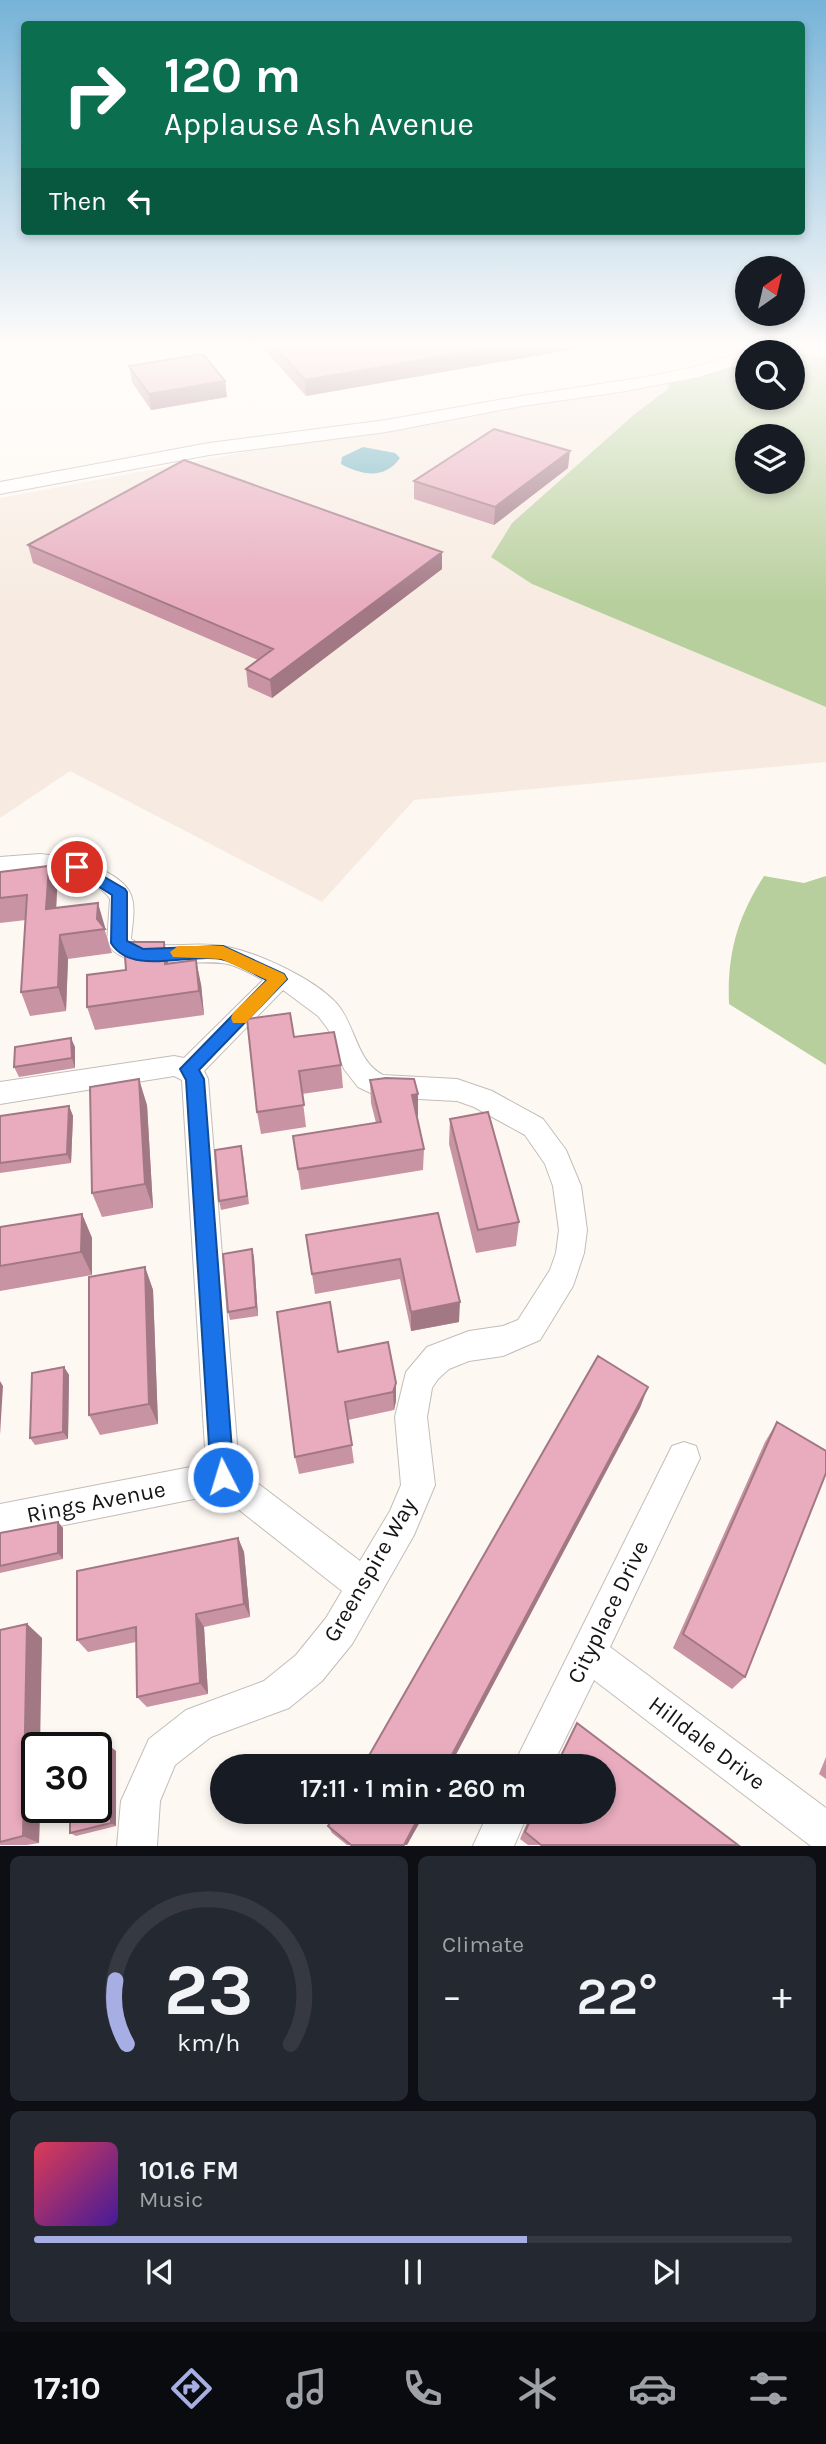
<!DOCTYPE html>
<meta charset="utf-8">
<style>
body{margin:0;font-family:Karla,sans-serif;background:#242831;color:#f1f3f6;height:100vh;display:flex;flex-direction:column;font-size:26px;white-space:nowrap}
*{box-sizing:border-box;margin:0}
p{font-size:23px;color:#9ea1a6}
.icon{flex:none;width:38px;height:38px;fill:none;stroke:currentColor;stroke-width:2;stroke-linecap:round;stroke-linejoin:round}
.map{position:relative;height:1846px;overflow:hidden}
.details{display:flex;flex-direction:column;gap:10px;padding:10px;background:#0d0f14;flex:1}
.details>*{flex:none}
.hud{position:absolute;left:21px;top:21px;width:784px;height:214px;border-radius:7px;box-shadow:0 4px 10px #0003;background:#0b6e4f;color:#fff;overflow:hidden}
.needle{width:46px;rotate:34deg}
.fabs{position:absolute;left:735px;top:256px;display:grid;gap:14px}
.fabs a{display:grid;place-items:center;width:70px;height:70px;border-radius:50%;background:#171b24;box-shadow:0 4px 10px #0003;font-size:35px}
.speed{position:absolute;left:21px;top:1732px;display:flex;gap:14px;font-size:35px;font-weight:700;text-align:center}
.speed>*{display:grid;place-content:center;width:91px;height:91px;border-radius:50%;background:#171b24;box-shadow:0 4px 10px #0003;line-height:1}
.speed .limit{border:4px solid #111;border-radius:10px;background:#fff;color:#111}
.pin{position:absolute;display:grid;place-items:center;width:60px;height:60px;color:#fff;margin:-30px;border:4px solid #fff;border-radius:50%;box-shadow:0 2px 7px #0007}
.me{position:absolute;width:77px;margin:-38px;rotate:355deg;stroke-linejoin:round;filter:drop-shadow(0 0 5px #0008)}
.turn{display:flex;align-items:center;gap:24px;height:147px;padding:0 28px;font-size:32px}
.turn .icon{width:91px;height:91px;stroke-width:2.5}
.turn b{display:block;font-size:49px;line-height:60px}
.then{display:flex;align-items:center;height:66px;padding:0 28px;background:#0003;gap:14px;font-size:26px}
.big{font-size:52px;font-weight:600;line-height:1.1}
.details .card{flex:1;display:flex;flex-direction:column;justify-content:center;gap:10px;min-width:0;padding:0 24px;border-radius:10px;background:#242831}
.details .dial{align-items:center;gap:0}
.dial svg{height:182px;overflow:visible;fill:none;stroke:#363941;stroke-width:7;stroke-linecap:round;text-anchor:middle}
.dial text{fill:#f1f3f6;stroke:none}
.song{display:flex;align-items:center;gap:21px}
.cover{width:84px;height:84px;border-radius:10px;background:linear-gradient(135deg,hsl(350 70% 55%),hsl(260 70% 35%))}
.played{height:7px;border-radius:4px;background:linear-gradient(90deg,#a6aee4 65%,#363941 65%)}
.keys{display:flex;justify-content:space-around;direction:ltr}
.heat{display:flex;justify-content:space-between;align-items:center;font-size:38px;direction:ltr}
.details .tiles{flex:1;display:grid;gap:10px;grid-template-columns:1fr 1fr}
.card:last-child{grid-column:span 2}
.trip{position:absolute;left:210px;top:1754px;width:406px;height:70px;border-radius:35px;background:#171b24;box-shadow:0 4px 10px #0003;font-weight:600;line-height:70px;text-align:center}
.menu{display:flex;height:112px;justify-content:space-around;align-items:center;background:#090b0e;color:#9ea1a6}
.menu .icon{width:49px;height:49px}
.menu .current{color:#a6aee4}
.menu b{font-size:32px;color:#f1f3f6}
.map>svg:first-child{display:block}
</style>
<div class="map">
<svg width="826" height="1846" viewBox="0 0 826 1846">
<rect width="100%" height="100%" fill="#fef8f3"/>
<path fill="#f7ebe1" d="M672,379l-5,11 -30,22 -125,111 -21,34 41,27 294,123v55l-412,38 -92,102 -252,-131 -70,47v-320l279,-52 164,-24z"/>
<path fill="#b7cf9c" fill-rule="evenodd" d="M780,348l46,10v349l-294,-123 -41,-27 21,-34 125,-111 30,-22 5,-11 75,-17v35h46v-45h-22zM747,436h46v45h-46z
M764,876l40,7 22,-7v189l-97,-61c-2,-50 8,-86 35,-128z"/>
<path fill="#6cb1c0" d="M363,447l32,6 5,5c-15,22 -39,17 -59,6l1,-7z"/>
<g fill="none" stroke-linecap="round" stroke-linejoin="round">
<defs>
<path id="street" d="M40,854c25,2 81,15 91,41 5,13 1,31 0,44l7,4c25,5 50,0 75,2 35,2 101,33 124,59 19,22 19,57 46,71l74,4 35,12 51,28 23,31 15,36 6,44 -3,23 -11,33 -33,54 -37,16 -34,5 -20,8 -11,10 -6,9 -5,29 8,68 -21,50 -62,109 -30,37 -33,27 -78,29 -36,28 -15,36 -3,45h-40l4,-45 28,-62 37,-29 78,-29 32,-26 30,-37 16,-27 -123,-97 -219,44v-34l206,-40 -24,-384 -8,-4 -174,28v-22l174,-26 10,2 79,-78c-11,-6 -23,-13 -35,-16 -31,-7 -102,12 -121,-21l3,-44c-4,-7 -10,-10 -17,-14 -31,-16 -58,-17 -93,-12v-16zM283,990l35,26 10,13 16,40 14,18 21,10 78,4 17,6 51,28 20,29 8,22 6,44 -3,23 -6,17 -32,50 -15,6 -34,5 -42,16 -21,25 -11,45 6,68 -11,26 -30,50 -121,-92 -31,-390 -4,-8z
M684,1442l12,4 4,12 -90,189 216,161v38h-15l-217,-166 -42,86h-39l159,-320z
M489,1811h40l-15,35h-41z"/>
<path id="secondary" d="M747,351l3,1h-3v10l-49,15 -78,15 -98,14 -136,26 -177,23 -209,39v-12l209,-39 177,-23 136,-24 124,-19 48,-10z"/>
</defs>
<use href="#street" stroke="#c3bdb9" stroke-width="2"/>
<use href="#secondary" stroke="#c3bdb9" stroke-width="2"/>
<use href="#street" fill="#fff" fill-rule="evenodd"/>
<use href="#secondary" fill="#fff" fill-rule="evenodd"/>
</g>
<path fill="#c894a3" d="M262,347h324l-280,49z
M129,366l96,15 2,16 -76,13 -19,-28z
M568,468l-74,57 -80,-26v-18z
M28,545l414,24 -170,129 -24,-11 -2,-18 12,-9 -225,-97z
M49,866l8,24 -1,18 49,19v4l7,22 -44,6 -2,52 -36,5 -9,-24 5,-72 -26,3v-51z
M169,964l32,20 3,31 -109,15 -8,-23z
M294,1037l47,28 2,23 -41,6 4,33 -45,7 -4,-22z
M75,1047v21l-56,9 -5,-10z
M370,1080l48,14v22l-2,1 8,32 -1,21 -122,20 -8,-54 83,-13 -5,-20z
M147,1105l6,103 -51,9 -10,-24z
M69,1106l4,10 -2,47 -71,10v-57z
M450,1119l69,103 -3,24 -40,7 -27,-109z
M243,1155l6,49 -28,6 -2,-9z
M438,1213l21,109 -48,9 -11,-52 -85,15 -9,-59z
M82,1214l10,24v37l-92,16v-64z
M252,1249l2,9 4,58 -28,4 -2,-8z
M145,1267l8,23 5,134 -58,11 -11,-20z
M338,1352l58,31v18l-2,9 -46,10 6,43 -55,11 -4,-17z
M64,1367l5,8 -1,64 -33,6 -5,-7z
M777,1422l-32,255 -13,12 -59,-41 92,-206z
M58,1522l5,6v31l-63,14v-40z
M238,1538l6,14 6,65 -46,10 4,67 -61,13 -10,-10 -1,-55 -48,10 -11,-12z
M27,1624l15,14 -5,170h3l-1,35 -12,2h-27v-215z
M577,1723l161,122h-210l-8,-6 12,-28h72v-45h-52l5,-7 2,-1z
M116,1751v75l-40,10 -6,-3z
M826,1757v22l-7,-5z
M337,1811h89l-19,34h-60l-15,-12 -4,-7z"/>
<path fill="#a27885" d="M497,347h89l-280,49 -1,-16z
M225,381l2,16 -76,13 -2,-16z
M570,451l-2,17 -74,57 1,-18z
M442,552v17l-170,129 -2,-18z
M49,866l8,24 -2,43 -9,-24z
M98,903l7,24v4l-8,-12z
M60,935l8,24 -2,52 -8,-24z
M164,942l5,24 -4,-2z
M196,960l5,24 3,31 -5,-24z
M71,1038l4,9v21l-3,-10z
M139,1079l8,26 6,103 -8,-24z
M418,1094v22l-6,2v-23z
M69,1106l4,10 -2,47 -4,-9z
M82,1214l10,24v37l-11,-23z
M252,1249l2,9 4,58 -2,-9z
M145,1267l8,23 5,134 -9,-20z
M460,1302l-1,20 -48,9v-19z
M64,1367l5,8 -1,64 -5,-7z
M0,1381l3,5 -3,49z
M396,1383v18l-2,9 -1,-18z
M648,1387l-8,21 -190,358h-4z
M58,1522l5,6v31l-5,-6z
M238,1538l6,14 6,65 -6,-13z
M196,1614l8,13 4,67 -8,-11z
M27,1624l15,14 -2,110h-3v60h3l-1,35 -16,-7z
M111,1747l5,4v75l-5,-3z
M422,1811h4l-19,34h-3z"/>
<path fill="#e8acbe" stroke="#a27885" stroke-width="2" d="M275,347h222l-192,33z
M203,354l22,27 -76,13 -20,-28z
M494,429l76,22 -75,56 -81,-26z
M184,460l258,92 -172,128 -24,-11 27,-20 -245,-104z
M49,866l-3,43 52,-6 -1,16 8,10 -45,6 -2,52 -37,5 6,-97 -27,3v-26z
M124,942h40l1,22 31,-4 3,31 -112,16v-32l39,-5z
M290,1013l4,24 40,-5 7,33 -42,6 5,34 -47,7 -10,-93z
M71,1038l1,20 -58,9 1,-20z
M386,1078l28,1 4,15 -6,1 12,54 -126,20 -5,-33 88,-14 -11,-42z
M139,1079l6,105 -53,9 -2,-106z
M69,1106l-2,48 -67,9v-47z
M488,1112l31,110 -41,8 -28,-111z
M241,1146l6,50 -28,5 -4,-51z
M438,1213l22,89 -49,10 -11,-53 -88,15 -6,-39z
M82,1214l-1,38 -81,14v-39z
M252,1249l4,58 -28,5 -5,-58z
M145,1267l4,137 -60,11v-138z
M330,1302l8,50 50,-10 8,41 -3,9 -48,10 7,43 -57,12 -18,-145z
M598,1356l50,31 -202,379h-83z
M64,1367l-1,65 -33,6 2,-65z
M777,1422l49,29v22l-81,204 -62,-43z
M58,1522v31l-58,13v-33z
M238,1538l6,66 -48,10 4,69 -63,14 -1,-70 -59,13v-69z
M27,1624l-4,212 -23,6v-212z
M577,1723l161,122h-197l-16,-13 9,-21h70v-45h-50l3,-7 3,-1z
M111,1747v76l-41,10v-25h26v-58z
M337,1811h85l-18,34h-53l-23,-19z"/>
<linearGradient id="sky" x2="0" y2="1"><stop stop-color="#76b3d8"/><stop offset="0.57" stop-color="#fffcfa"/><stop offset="1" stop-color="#fffcfa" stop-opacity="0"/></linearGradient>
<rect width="826" height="605" fill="url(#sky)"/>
<path fill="#1a73e8" stroke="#114b97" stroke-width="2" d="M77,861l48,28 2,3v49l16,8 80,-3 61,28 3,5 -88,91 5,9 30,398 -3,8 -8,3 -9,-3 -3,-8 -25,-397 -6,-11 87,-89c-14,-6 -31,-18 -46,-21 -31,-7 -89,18 -110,-16l1,-48 -40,-25 -2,-3z"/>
<path fill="#f59e0b" d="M178,946h45l61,28 3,5 -41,44h-13l-2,-5 2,-5 34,-33 -46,-21 -48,-2 -3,-5z"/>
<g text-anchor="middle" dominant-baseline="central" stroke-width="6" stroke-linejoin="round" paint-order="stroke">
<g font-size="23" fill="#171514" stroke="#fff">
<text transform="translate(96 1502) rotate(-11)">Rings Avenue</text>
<text transform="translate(370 1570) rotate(-60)">Greenspire Way</text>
<text transform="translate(608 1612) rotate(-64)">Cityplace Drive</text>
<text transform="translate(707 1743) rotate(37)">Hilldale Drive</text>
</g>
</g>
</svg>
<div class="fabs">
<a><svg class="needle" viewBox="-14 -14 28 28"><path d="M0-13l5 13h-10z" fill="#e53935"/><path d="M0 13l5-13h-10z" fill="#9ea1a6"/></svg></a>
<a><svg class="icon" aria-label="search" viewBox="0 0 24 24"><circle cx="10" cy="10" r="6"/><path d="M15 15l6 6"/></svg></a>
<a><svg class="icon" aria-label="layers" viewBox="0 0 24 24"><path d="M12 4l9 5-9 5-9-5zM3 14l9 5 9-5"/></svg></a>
</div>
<div class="speed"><div class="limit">30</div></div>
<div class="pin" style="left:77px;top:867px;background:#d93025"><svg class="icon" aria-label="arrive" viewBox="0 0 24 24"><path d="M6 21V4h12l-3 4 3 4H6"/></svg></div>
<svg class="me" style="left:223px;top:1477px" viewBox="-20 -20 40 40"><circle r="17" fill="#1a73e8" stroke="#fff" stroke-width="3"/><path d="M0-11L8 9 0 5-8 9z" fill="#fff"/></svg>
<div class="trip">17:11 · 1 min · 260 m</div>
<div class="hud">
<div class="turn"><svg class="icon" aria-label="right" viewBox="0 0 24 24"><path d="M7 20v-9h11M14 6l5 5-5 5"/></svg><div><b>120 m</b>Applause Ash Avenue</div></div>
<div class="then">Then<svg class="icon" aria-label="left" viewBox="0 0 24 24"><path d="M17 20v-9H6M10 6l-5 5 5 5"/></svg></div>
</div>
</div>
<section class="details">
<div class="tiles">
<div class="card dial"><svg viewBox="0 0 100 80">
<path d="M14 69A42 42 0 1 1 86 69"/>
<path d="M14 69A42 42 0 0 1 9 41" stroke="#a6aee4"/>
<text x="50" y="56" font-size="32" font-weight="700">23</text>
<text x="50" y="72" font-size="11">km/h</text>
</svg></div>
<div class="card"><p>Climate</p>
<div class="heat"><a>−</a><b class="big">22°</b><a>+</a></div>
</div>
<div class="card">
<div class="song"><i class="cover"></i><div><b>101.6 FM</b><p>Music</p></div></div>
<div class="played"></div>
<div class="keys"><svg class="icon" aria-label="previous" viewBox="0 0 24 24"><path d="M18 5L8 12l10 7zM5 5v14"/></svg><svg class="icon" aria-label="pause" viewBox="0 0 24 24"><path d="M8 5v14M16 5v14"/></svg><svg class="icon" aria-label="next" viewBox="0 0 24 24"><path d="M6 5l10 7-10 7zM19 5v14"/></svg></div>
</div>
</div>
</section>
<nav class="menu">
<b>17:10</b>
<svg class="icon current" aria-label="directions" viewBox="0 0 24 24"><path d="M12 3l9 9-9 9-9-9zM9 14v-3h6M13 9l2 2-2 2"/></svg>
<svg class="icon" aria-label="music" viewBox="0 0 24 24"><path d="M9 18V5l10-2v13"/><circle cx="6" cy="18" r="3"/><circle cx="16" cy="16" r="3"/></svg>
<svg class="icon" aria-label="phone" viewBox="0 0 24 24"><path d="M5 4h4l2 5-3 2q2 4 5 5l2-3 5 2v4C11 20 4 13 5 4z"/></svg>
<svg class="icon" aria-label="climate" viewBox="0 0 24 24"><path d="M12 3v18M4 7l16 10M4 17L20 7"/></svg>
<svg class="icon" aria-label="car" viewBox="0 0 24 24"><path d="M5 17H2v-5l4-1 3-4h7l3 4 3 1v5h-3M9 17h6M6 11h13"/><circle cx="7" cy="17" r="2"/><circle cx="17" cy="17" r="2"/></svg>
<svg class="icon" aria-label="filters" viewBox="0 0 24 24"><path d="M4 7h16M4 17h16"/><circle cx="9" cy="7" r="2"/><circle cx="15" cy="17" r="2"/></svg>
</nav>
